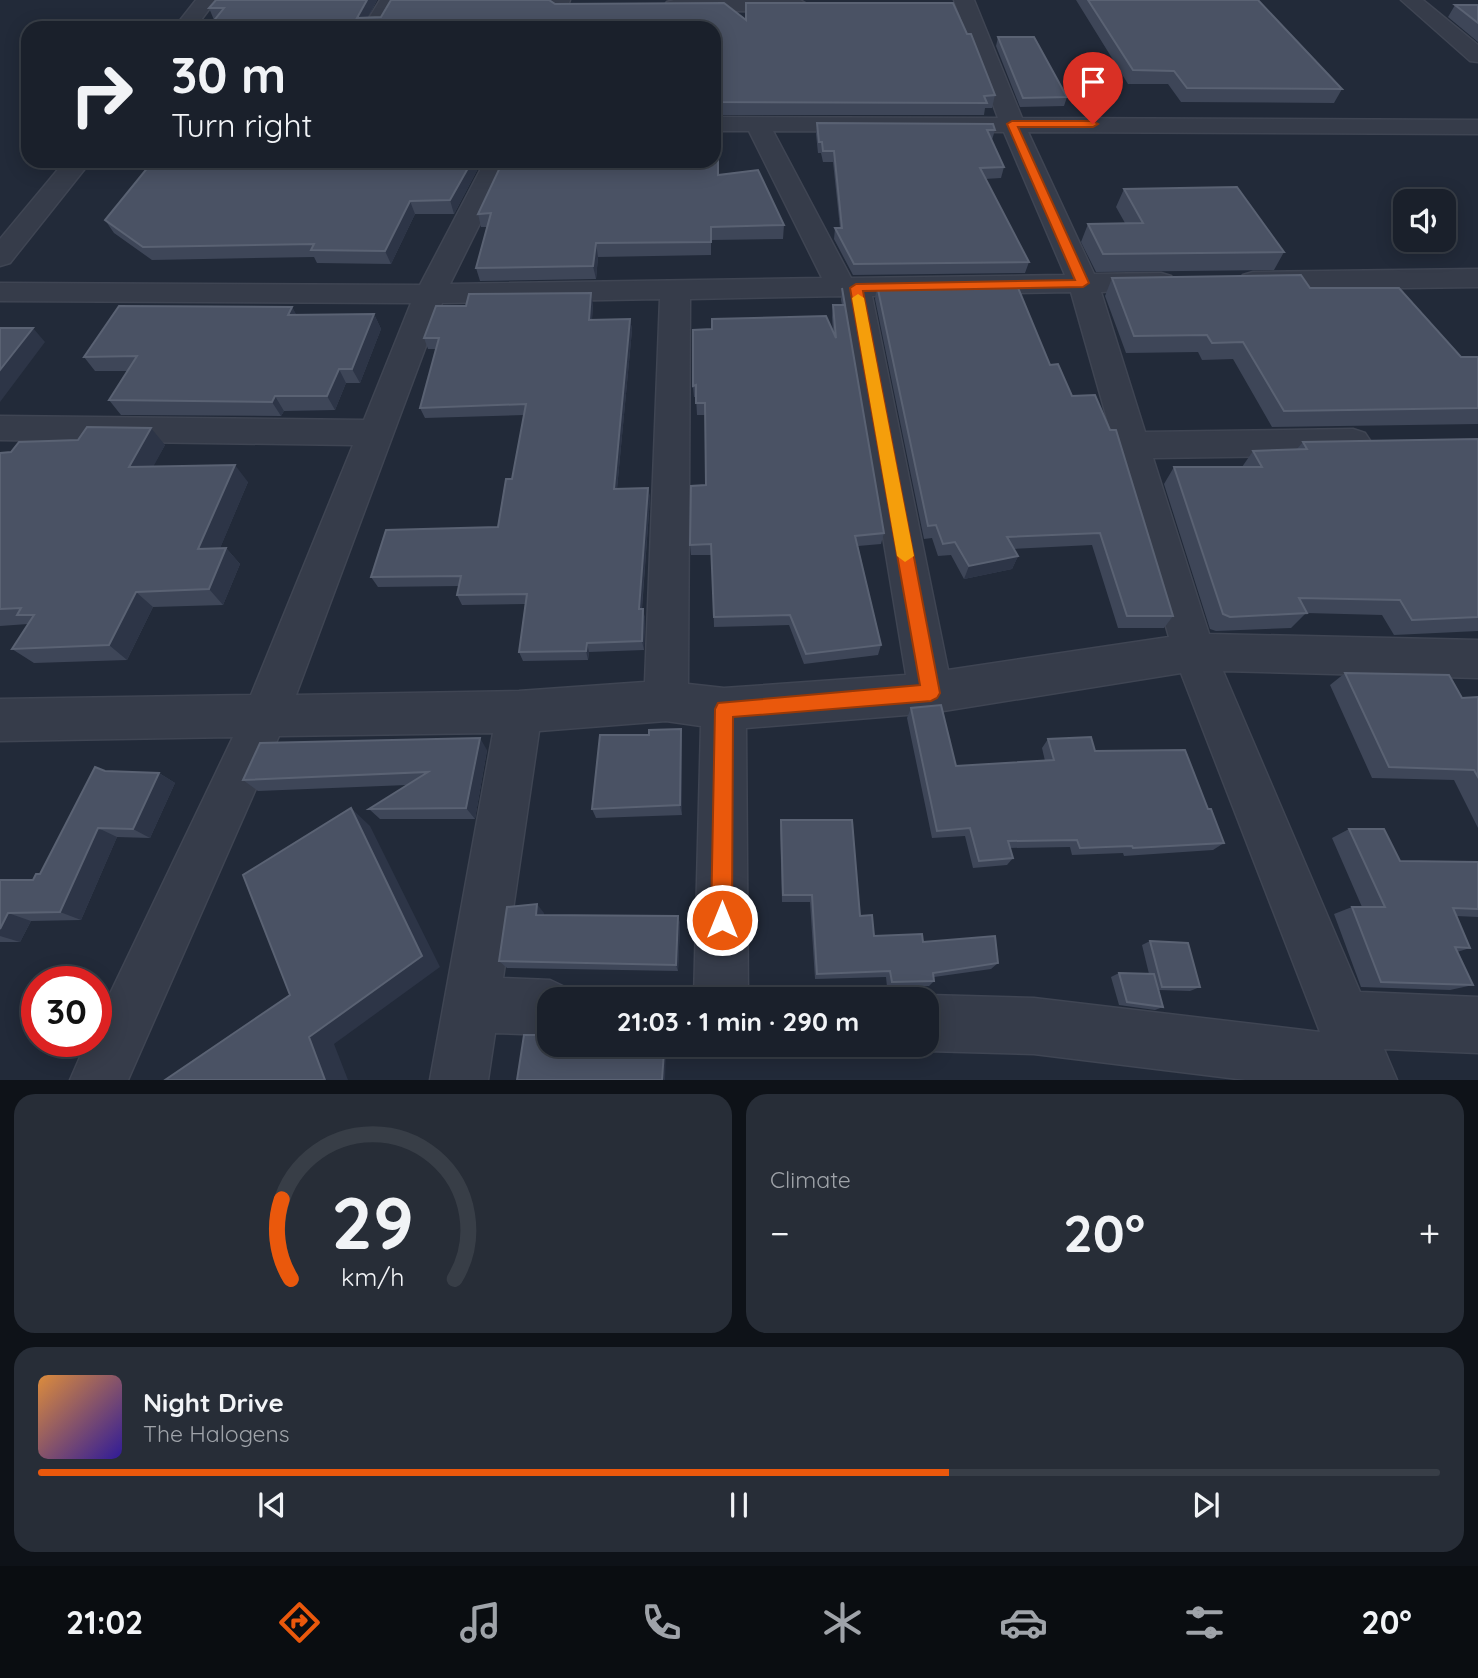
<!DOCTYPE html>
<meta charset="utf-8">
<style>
body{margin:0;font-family:Quicksand,sans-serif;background:#272d37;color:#f1f3f6;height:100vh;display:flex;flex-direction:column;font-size:26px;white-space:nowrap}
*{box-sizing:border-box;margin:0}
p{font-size:23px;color:#9fa3a9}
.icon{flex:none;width:38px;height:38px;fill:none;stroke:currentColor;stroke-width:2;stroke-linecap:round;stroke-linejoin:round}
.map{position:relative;height:1080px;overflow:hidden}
.side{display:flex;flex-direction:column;gap:14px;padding:14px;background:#0e1218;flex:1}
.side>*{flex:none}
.banner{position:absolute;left:21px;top:21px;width:700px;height:147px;border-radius:21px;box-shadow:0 4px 18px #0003,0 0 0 2px #383e47;background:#1a202b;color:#f1f3f6;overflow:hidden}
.controls{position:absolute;left:1393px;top:189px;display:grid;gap:14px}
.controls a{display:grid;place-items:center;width:63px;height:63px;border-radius:14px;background:#1a202b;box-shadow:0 4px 18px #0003,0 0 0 2px #383e47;font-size:35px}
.speed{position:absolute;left:21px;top:966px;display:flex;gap:14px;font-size:35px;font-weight:700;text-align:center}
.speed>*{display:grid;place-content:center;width:91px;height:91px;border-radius:50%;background:#1a202b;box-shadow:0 4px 18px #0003,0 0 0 2px #383e47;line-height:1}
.speed .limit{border:10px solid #d22;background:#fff;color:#111}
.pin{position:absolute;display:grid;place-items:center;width:60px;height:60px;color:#fff;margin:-72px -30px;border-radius:50% 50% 50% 0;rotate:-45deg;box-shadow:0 0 7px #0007}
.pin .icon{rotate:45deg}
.me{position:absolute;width:77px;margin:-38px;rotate:0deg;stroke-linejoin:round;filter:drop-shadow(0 0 5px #0008)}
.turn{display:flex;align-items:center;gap:24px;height:147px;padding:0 35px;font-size:32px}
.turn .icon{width:91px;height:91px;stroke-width:2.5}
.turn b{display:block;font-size:49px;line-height:60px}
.big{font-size:52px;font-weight:700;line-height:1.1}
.side .card{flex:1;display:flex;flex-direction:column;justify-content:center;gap:10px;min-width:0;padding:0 24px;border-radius:21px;background:#272d37}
.side .dial{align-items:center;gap:0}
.dial svg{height:182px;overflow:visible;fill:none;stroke:#383e47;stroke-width:7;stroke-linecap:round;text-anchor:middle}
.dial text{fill:#f1f3f6;stroke:none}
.song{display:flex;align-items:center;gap:21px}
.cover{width:84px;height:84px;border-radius:10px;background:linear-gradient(135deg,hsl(30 70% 55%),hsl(250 70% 35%))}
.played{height:7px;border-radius:4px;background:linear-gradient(90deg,#ea580c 65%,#383e47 65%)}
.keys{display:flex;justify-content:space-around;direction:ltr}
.heat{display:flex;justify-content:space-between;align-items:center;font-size:38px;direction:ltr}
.side .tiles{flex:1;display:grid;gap:14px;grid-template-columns:1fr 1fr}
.card:last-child{grid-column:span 2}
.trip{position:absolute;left:537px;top:987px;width:402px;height:70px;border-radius:21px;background:#1a202b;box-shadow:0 4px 18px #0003,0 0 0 2px #383e47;font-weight:700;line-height:70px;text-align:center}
.tab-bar{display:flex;height:112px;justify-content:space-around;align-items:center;background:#0a0d11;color:#9fa3a9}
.tab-bar .icon{width:49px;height:49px}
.tab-bar .selected{color:#ea580c}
.tab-bar b{font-size:32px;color:#f1f3f6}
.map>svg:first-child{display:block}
</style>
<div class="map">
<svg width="1478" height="1080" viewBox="0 0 1478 1080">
<rect width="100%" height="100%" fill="#222a39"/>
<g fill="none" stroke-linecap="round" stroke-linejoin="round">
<defs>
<path id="minor" d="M196,0h20l-21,28h-21z
M380,0h20l-17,28h-20z
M550,0h20l-10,28h-20z
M674,0h126l10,6 -10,6 -133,-2 -3,-4 3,-4z
M954,0h20l48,118 456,2v14l-450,-2 66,142 67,-1 10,3 5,6 -5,6 -70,4 44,140 208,-3 12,4 6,9 -6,9 -12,4 -200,3 56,176 269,6v38l-255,-7 137,321 118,5v56l-94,-4 13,31h-151l-212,-26 -106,-3 -15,-6h15v-46h-10l10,-4 106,3 286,34 -139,-359 -250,40 -185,15 2,271h-54l7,-273 -35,-5 -127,10 -36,247 47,2 19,9 5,10h-24v36l-55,-2 -7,47h-58l63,-347 -214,3 -151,344h-58l17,-39h9v-18l137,-286 -233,4v-42l251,-4 102,-250 -353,-5v-24l364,4 47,-117 -411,-2v-18l420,2 65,-124h26l-61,123 372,-6 -73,-147h-35v-14l284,1zM773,131l231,1 61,143 -214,3zM1071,292l98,345 -221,33 -76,-374zM843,296l63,379 -182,13 -36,-4 2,-385zM660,299l-15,383 -126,9 -223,4 146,-392z
M1401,0h22l55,45v17l-8,-1z
M65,161h26l-81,102 -10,3v-27z
M1478,269v18l-225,3 -10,-3 -5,-6 5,-6 10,-3z"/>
</defs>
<use href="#minor" stroke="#3f4553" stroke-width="3"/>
<use href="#minor" fill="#363c4a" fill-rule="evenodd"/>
</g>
<path fill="#3e4658" d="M377,0l-9,18 184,-16 3,2 191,16 249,75 -3,13h-7l-1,7h-270v-87l-500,-8 -5,-12z
M1076,0h182l84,89 -8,14 -153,-1 -13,-18h-40z
M1455,5h23v37l-30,-25z
M998,37l69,60 -3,9 -44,1 -24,-61z
M817,123l178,7 -3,10 12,27 -3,11 -16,1 44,83 -4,11 -172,2 -19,-36 1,-11h5l-7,-66h-10l-2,-9h-3l-2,-19z
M482,161l-28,53h-39l-24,50 -74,-1 -3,-6 -162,3 -38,-27 -9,-13z
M719,175l65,50 -1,14 -72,1v15l-113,2 -2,22 -116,2 -4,-13 12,-41h-7l-3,-13z
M1124,189l160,63 -10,18 -178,2 -15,-30 7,-18 37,-1 -9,-16z
M1112,278l198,10 151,69h17v67l-206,3 -39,-68 -31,1 -4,-8 -72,1 -21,-57z
M877,285l173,80 123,251 -9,12h-46l-26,-83 -79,4 5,7 -6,13 -48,10 -13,-24 -13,1 -6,-18 -8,1 -49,-240z
M842,288l42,245 -3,11 -23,2 23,99 -3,10 -74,9 -15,-39 -75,2 -2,-72h-21l-1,-10 16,-60 -1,-70h-8l-1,-18h-2l-1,-11 140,-54 -1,-15 1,-12h9l-1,-5z
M593,304l-1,16 38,-1 2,11 -15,159 31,-1 2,10 -8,111 3,9 -1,32 -55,2 -1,8 -65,1 -4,-9 6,-48 -63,1 -5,-10 2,-9 -81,1 -7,-10 127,-50 14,-48 12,-64 -99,3 -5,-10 16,-59h-8l-4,-11 42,-32z
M292,307l4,8 78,-1 7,15 -21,54h-14l-11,27 -51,1 -3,5 -160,-1 -12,-15 19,-29h-33l-11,-14z
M1478,439v192l-84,4 -12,-20 -76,-2 -15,15 -75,3 -6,-2 -46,-145 10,-17h68l11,-16 44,-2 6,-7z
M165,445l-12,21 95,16 -28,66h6l14,16 -17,41 -70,2 -26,53 -93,3 -22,-14 16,-25 -28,2v-173z
M1345,673l117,25 16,-1v131l-24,-48 -82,-2 -42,-93z
M911,708l45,58 89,-5 -3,-13 6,-9 47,12 113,58 16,34 -11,7 -89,6 -1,-3 -51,2 -2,-8 -60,1 3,10 -6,7 -34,3 -8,-32 -33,2 -25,-120z
M649,735l33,6v74l-86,3 -4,-9z
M487,750l-12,69h-95l-11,-10 38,-24 -149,6 -15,-11z
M105,771l54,2 16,10 -25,55 -33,-1 -36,83 -50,1 -11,21h-20v-62h33l7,-6z
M781,820l79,96 14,20 49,6 75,21 -7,6 -57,8v4l-5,5 -42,1 -1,-10 -71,2 -5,-77h-28l-2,-74z
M1349,829l51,32 78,1v55l-22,-1 14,32 -13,4 16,33 -23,5 -89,-3 -27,-73 18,-7h10l-30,-69z
M544,913v2l134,1 2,8 -2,47 -171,-3 -8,-7z
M1150,941l50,46 -10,4 -31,-1 4,17 -8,3 -36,-5 -8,-28 8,-4 30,1 -7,-29z"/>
<path fill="#2d3547" d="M367,0h10l-15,28 -5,-10z
M472,161h10l-28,53 -4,-14z
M410,201l5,13 -24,50 -6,-13z
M596,243l2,14 -2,22 -3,-13z
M591,293l2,11 -2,27 -2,-11z
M292,307l8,14 -12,-6z
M374,314l7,15 -21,54 -8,-14z
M630,319l2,11 -16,169 -2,-10z
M33,328l12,14 -45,60v-32z
M339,369l7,14 -11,27 -8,-14z
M275,396l9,15 -3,5 -9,-14z
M151,428l14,17 -21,39 -15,-17z
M235,465l13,17 -35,83 -15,-16z
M648,488l2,10 -9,120 -2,-9z
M226,548l14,16 -17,41 -14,-16z
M1018,556l-6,13 -48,10 5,-13z
M136,592l17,15 -26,53 -18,-15z
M643,609l2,9 -1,32 -2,-9z
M587,643l2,9 -1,8 -2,-9z
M681,729l1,12v74l-2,-10z
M480,738l7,12 -12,69 -9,-11z
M159,773l16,10 -25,55 -17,-9z
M351,808l19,18 70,141 -106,77 14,36h-23l-16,-43z
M98,828l19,9 -36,83 -21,-8z
M537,904l7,9 -1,10 -7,-8z
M8,913l23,8 -11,21 -20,-6v-7z
M678,916l2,8 -2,47 -2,-6z
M591,1045h5l-1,8 -4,-3z
M664,1051l2,3 -1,26h-3z"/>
<path fill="#4a5264" stroke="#5a6273" stroke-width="2" d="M216,0h151l-10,18 24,-1 10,-17h158l6,4 169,-1 22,17v-17h207l14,31h4l24,61 -11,1 3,7 -273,-1v-74h-506l16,-20h-15z
M1088,0h170l84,89 -155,-1 -13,-17 -41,-1z
M1455,5h23v18z
M998,37h36l33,60 -44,1z
M714,119l4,2v54l40,-5 26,55 -73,2v15l-115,1 -3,23 -117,2 15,-55 -13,1 25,-53h211z
M817,123l176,1 2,6h-8l17,37 -24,1 49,94 -175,2 -19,-36h7l-8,-77h-11l-1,-9h-3z
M153,161h319l-22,39 -40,1 -25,50 -74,-1 3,-6 -171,3 -38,-27z
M1237,187l47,65 -181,2 -15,-30 55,-1 -19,-34z
M1301,275l9,13h89l62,69h17v51l-194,3 -41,-69 -31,1 -5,-8 -73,1 -22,-58z
M1016,283l34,82 8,-1 14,32 23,-1 15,35h6l57,186h-46l-27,-83 -93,4 11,19 -49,10 -14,-24 -12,2 -7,-19 -8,1 -51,-241z
M842,288l42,245 -29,3 26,109 -75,9 -16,-39 -76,2 -3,-73 -21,1 1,-59 15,-1 -1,-82h-9v-18l-3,1v-56l19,-1v-10l114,-3 10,22 -3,-33h12z
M591,293l-2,27 41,-1 -16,170 34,-1 -9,121h4l-1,32 -55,2 -1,8 -67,1 8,-58 -70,1 4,-19 -90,1 15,-47 112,-3 8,-48h6l14,-75 -106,4 19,-70h-15l12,-32h30l3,-12z
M119,306l173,1 -4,8 86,-1 -22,55h-13l-12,27h-52l-3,6 -163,-2 28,-44 -53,1z
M0,328h33l-33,42z
M87,427l64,1 -22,39 106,-2 -37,84 28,-1 -17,41 -73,3 -27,53 -97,4 22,-34h-17l4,-7 -21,1v-156l11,-1 8,-10 59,-2z
M1478,439v178l-66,3 -12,-20 -101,-2 8,15 -77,4 -7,-3 -49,-147h88l-9,-16 54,-2 -4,-7z
M1345,673l104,2 13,23 16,-1v80l-4,-7 -85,-3z
M941,705l15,61 98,-6 -6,-21 43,-2 4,14 90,-1 23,59h3l13,34 -91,5 -1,-2 -52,2 -3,-8 -69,1 5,17 -34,3 -9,-33 -33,3 -26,-123z
M681,729l-1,76 -88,4 8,-74h49v-5z
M480,738l-14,70 -97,1 59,-37 -185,8 17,-37z
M95,767l10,4 54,2 -26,56 -35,-1 -38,84 -52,1 -8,16v-49h33l3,-6h4z
M351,808l71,148 -113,81 16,43h-160l125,-85 -47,-120z
M781,820h71l8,96 12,-1 2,21 48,-2 1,8 72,-6 3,27 -65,10 1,8 -42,1 -2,-11 -73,3 -5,-79h-29z
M1349,829h35l16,32 78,1v47l-25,-1 17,40 -15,-1 18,38 -92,-3 -29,-75h33z
M537,904l-1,11 142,1 -2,49 -177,-4 8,-54z
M1150,941l38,2 12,44h-38z
M1119,973l35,1 9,33 -36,-5z
M524,1035h26v10h41v5l73,1 -2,29h-145z"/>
<path fill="#ea580c" stroke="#983908" stroke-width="2" d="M1012,121h81l5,3 -5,3h-75l71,156 -6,4 -220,4 77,402 -3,5 -6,3 -198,16 -1,203 -3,8 -7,3 -8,-3 -3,-8 4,-211 3,-6 202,-18 -70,-397 6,-4 219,-4 -68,-156z"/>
<path fill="#f59e0b" d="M858,294l6,4 50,258 -9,6 -8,-6 -45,-258z"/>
</svg>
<div class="controls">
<a><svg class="icon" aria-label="sound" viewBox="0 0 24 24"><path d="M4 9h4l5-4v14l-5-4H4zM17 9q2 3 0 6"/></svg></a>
</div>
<div class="speed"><div class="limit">30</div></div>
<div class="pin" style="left:1093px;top:124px;background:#d93025"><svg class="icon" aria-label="arrive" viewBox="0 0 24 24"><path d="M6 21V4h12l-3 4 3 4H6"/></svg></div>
<svg class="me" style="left:722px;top:920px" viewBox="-20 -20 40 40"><circle r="17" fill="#ea580c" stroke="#fff" stroke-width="3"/><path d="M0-11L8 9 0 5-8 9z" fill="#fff"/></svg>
<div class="trip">21:03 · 1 min · 290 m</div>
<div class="banner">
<div class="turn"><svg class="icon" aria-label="right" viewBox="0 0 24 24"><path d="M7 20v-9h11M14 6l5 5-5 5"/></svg><div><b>30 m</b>Turn right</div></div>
</div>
</div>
<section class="side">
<div class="tiles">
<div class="card dial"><svg viewBox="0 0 100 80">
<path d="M14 69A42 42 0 1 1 86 69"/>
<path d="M14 69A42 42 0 0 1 10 34" stroke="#ea580c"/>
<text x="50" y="56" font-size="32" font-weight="700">29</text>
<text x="50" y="72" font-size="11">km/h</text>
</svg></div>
<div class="card"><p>Climate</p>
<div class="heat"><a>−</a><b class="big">20°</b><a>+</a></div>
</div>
<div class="card">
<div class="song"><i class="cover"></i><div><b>Night Drive</b><p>The Halogens</p></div></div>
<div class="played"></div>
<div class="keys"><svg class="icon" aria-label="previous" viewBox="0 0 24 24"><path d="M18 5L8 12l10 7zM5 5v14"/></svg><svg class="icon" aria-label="pause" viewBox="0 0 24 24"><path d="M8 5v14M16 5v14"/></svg><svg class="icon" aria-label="next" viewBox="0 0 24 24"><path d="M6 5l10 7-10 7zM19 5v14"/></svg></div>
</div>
</div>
</section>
<nav class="tab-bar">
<b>21:02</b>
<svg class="icon selected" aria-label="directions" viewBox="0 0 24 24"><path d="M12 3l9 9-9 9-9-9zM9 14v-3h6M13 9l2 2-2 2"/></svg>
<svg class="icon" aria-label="music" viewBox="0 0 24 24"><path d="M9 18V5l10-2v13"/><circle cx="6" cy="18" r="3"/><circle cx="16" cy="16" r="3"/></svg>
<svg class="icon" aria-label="phone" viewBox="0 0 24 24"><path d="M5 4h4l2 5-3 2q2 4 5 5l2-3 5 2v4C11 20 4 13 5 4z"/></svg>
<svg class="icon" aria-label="climate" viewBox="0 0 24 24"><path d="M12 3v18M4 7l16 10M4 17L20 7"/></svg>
<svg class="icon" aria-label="car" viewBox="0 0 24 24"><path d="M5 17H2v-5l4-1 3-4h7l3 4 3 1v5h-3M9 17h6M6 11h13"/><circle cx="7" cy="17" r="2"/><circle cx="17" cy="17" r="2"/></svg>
<svg class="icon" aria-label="filters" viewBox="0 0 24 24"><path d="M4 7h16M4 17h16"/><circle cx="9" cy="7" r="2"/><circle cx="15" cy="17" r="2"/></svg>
<b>20°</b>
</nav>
